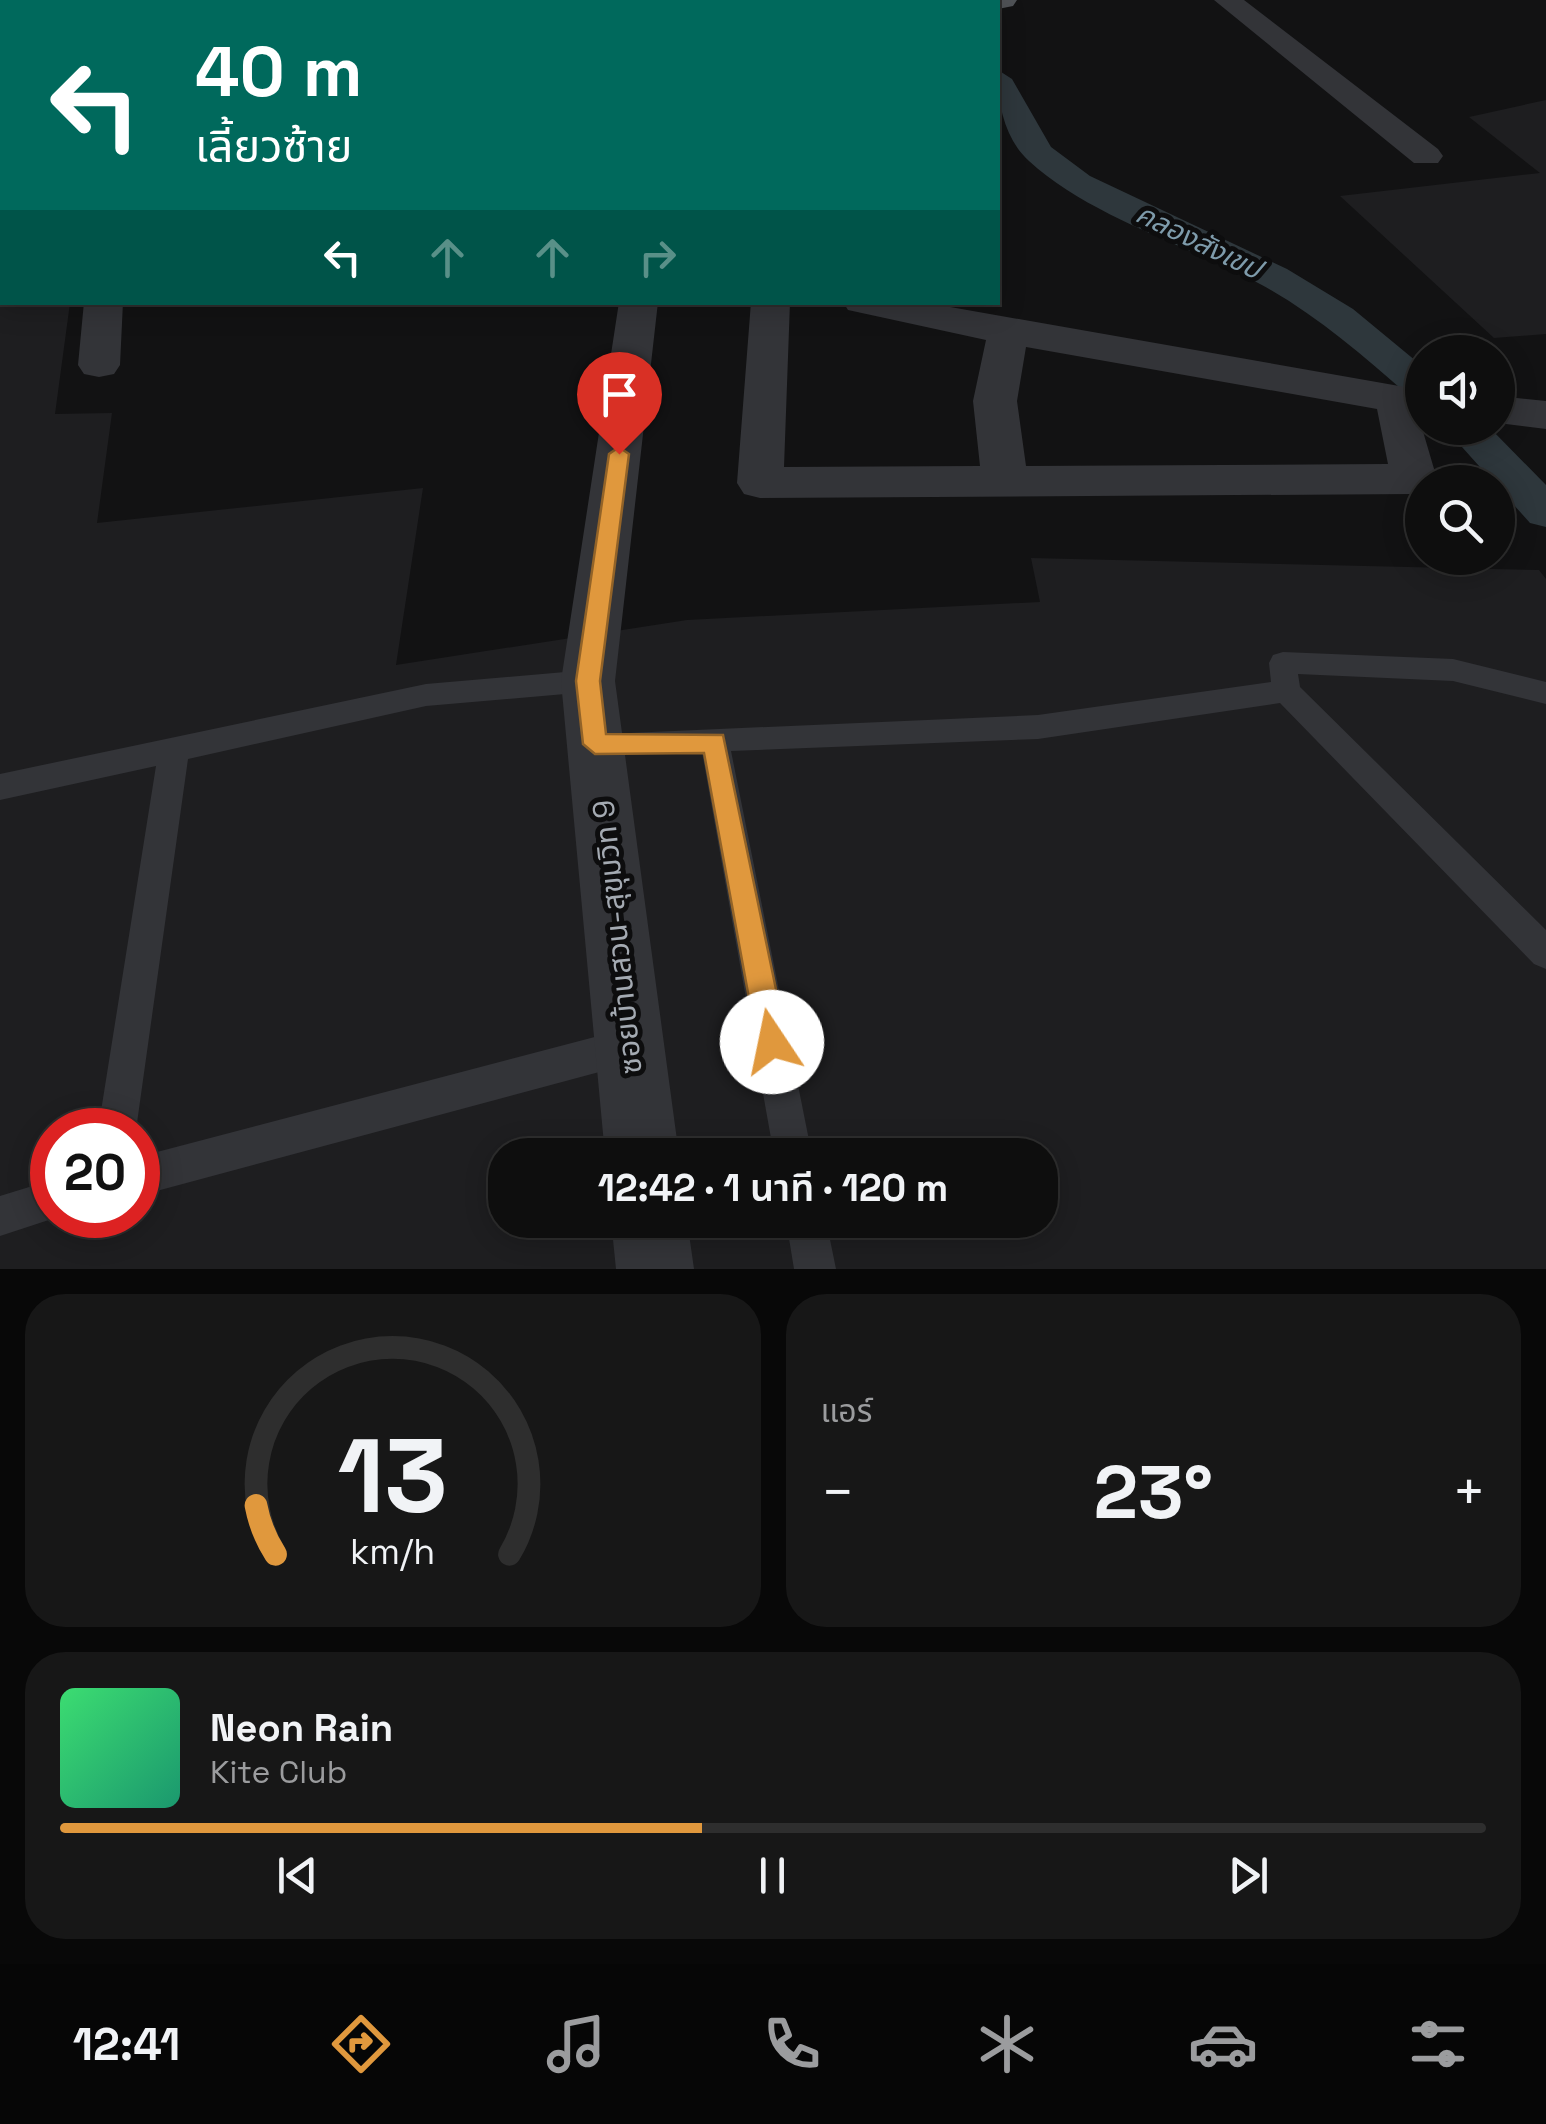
<!DOCTYPE html>
<html lang="th">
<meta charset="utf-8">
<style>
body{margin:0;font-family:"Space Grotesk","Noto Sans Thai",sans-serif;background:#171717;color:#f1f3f6;height:100vh;display:flex;flex-direction:column;font-size:38px;white-space:nowrap}
*{box-sizing:border-box;margin:0}
p{font-size:32px;color:#9b9c9e}
.icon{flex:none;width:55px;height:55px;fill:none;stroke:currentColor;stroke-width:2;stroke-linecap:round;stroke-linejoin:round}
.map{position:relative;height:1269px;overflow:hidden}
.sheet{display:flex;flex-direction:column;gap:25px;padding:25px;background:#080808;flex:1}
.sheet>*{flex:none}
.top-card{position:absolute;left:0px;top:0px;width:1000px;height:305px;box-shadow:0 5px 25px #0003,0 0 0 2px #2e2e2e;background:#00695c;color:#fff;overflow:hidden}
.tools{position:absolute;left:1405px;top:335px;display:grid;gap:20px}
.tools a{display:grid;place-items:center;width:110px;height:110px;border-radius:50%;background:#0e0e0e;box-shadow:0 5px 25px #0003,0 0 0 2px #2e2e2e;font-size:50px}
.speed{position:absolute;left:30px;top:1108px;display:flex;gap:20px;font-size:50px;font-weight:700;text-align:center}
.speed>*{display:grid;place-content:center;width:130px;height:130px;border-radius:50%;background:#0e0e0e;box-shadow:0 5px 25px #0003,0 0 0 2px #2e2e2e;line-height:1}
.speed .limit{border:15px solid #d22;background:#fff;color:#111}
.pin{position:absolute;display:grid;place-items:center;width:85px;height:85px;color:#fff;margin:-102px -42px;border-radius:50% 50% 50% 0;rotate:-45deg;box-shadow:0 0 10px #0007}
.pin .icon{rotate:45deg}
.me{position:absolute;width:110px;margin:-55px;rotate:349deg;stroke-linejoin:round;filter:drop-shadow(0 0 8px #0008)}
.turn{display:flex;align-items:center;gap:35px;height:210px;padding:0 30px;font-size:45px}
.turn .icon{width:130px;height:130px;stroke-width:2.5}
.turn b{display:block;font-size:70px;line-height:85px}
.lanes{display:flex;align-items:center;height:95px;padding:0 30px;background:#0003;justify-content:center;gap:50px;direction:ltr}
.lanes .off{opacity:.35}
.big{font-size:75px;font-weight:600;line-height:1.1}
.sheet .widget{flex:1;display:flex;flex-direction:column;justify-content:center;gap:15px;min-width:0;padding:0 35px;border-radius:40px;background:#171717}
.sheet .dial{align-items:center;gap:0}
.dial svg{height:260px;overflow:visible;fill:none;stroke:#2e2e2e;stroke-width:7;stroke-linecap:round;text-anchor:middle}
.dial text{fill:#f1f3f6;stroke:none}
.song{display:flex;align-items:center;gap:30px}
.cover{width:120px;height:120px;border-radius:15px;background:linear-gradient(135deg,hsl(140 70% 55%),hsl(160 70% 35%))}
.played{height:10px;border-radius:5px;background:linear-gradient(90deg,#e0983d 45%,#2e2e2e 45%)}
.keys{display:flex;justify-content:space-around;direction:ltr}
.heat{display:flex;justify-content:space-between;align-items:center;font-size:55px;direction:ltr}
.sheet .tiles{flex:1;display:grid;gap:25px;grid-template-columns:1fr 1fr}
.widget:last-child{grid-column:span 2}
.trip{position:absolute;left:488px;top:1138px;width:570px;height:100px;border-radius:40px;background:#0e0e0e;box-shadow:0 5px 25px #0003,0 0 0 2px #2e2e2e;font-weight:600;line-height:100px;text-align:center}
.tabs{display:flex;height:160px;justify-content:space-around;align-items:center;background:#060606;color:#9b9c9e}
.tabs .icon{width:70px;height:70px}
.tabs .current{color:#e0983d}
.tabs b{font-size:45px;color:#f1f3f6}
.map>svg:first-child{display:block}
</style>
<div class="map">
<svg width="1546" height="1269" viewBox="0 0 1546 1269">
<rect width="100%" height="100%" fill="#121213"/>
<path fill="#1e1e20" fill-rule="evenodd" d="M0,0h279l-277,2 -2,76z
M1546,100v234l-52,4 -154,-142 200,-23 -71,-56z
M0,146l2,156 68,1 -15,111 57,-1 -15,110 326,-35 -27,177 291,-45 353,-18 -9,-44 508,12 7,9v690h-1546zM52,1130h86v85h-86zM505,1155h535v65h-535z"/>
<g fill="none" stroke-linecap="round" stroke-linejoin="round">
<path fill="#2e373c" fill-rule="evenodd" d="M946,0h26l1,2h-25z
M998,70l14,9 39,68 39,29 197,93 66,40 69,57v32l-14,-3c-47,-41 -93,-81 -148,-111 -72,-39 -170,-67 -231,-123 -24,-21 -33,-61 -31,-91z
M1445,428h45l56,57v42l-16,-4z"/>
<path fill="#333438" fill-rule="evenodd" d="M1283,652l170,7 93,23v22l-93,-23 -155,-7 2,13 246,243v39l-12,-5 -254,-261 -242,36 -307,12 81,404h-38l-72,-403 -107,4 -11,-3 -4,-9 4,-9 454,-20 233,-33 -2,-19 4,-8z
M588,670l10,3 4,8 -4,8 -10,3 -162,14 -238,53 -52,371h-38l58,-364 -156,34v-26l426,-90z
M629,1028l13,5 5,13 -5,13 -13,5 -491,132v-39z
M52,1180v35h12l-64,21v-40z
M786,1220h40l10,49h-42z"/>
<path fill="#333438" fill-rule="evenodd" d="M1214,0h30l194,149 5,7 -5,7h-24z
M84,302h39l-3,63 -6,9 -15,3 -15,-3 -6,-9z
M619,302h39l-43,379 64,474h-74l-44,-474z
M751,302h39l-6,165 196,-1 -7,-65 13,-61 -138,-30 -5,-8h79l500,88v38l15,51 -15,3v10l-8,2 -654,4 -16,-4 -7,-11zM1026,347l351,62 11,55 -362,2 -9,-65z
M1498,396l48,5v28l-48,-6z
M611,1220h76l7,49h-78z"/>
<path fill="#4f5256" fill-rule="evenodd" d="M963,0h54l-4,6 -15,3v-7z
M0,83l2,1v19h-2z"/>
</g>
<path fill="#e0983d" stroke="#926328" stroke-width="2.5" d="M619,447l10,7 -29,227 6,53 117,1 64,307 -4,11 -11,4 -11,-4 -4,-11 -53,-289 -109,1 -12,-10 -7,-63 33,-227z"/>
<g text-anchor="middle" dominant-baseline="central" stroke-width="10" stroke-linejoin="round" paint-order="stroke">
<g font-size="28" font-style="italic" fill="#7e9bab" stroke="#0d0d0e">
<text transform="translate(1199 241) rotate(26)">คลองสังเขป</text>
</g>
<g font-size="30" fill="#a4aab2" stroke="#0d0d0e">
<text transform="translate(617 937) rotate(-96)">ซอยบ้านสวน-สุขุมวิท 9</text>
</g>
</g>
</svg>
<div class="tools">
<a><svg class="icon" aria-label="sound" viewBox="0 0 24 24"><path d="M4 9h4l5-4v14l-5-4H4zM17 9q2 3 0 6"/></svg></a>
<a><svg class="icon" aria-label="search" viewBox="0 0 24 24"><circle cx="10" cy="10" r="6"/><path d="M15 15l6 6"/></svg></a>
</div>
<div class="speed"><div class="limit">20</div></div>
<div class="pin" style="left:619px;top:454px;background:#d93025"><svg class="icon" aria-label="arrive" viewBox="0 0 24 24"><path d="M6 21V4h12l-3 4 3 4H6"/></svg></div>
<svg class="me" style="left:772px;top:1042px" viewBox="-20 -20 40 40"><circle r="19" fill="#fff"/><path d="M0-13L10 11 0 6-10 11z" fill="#e0983d"/></svg>
<div class="trip">12:42 · 1 นาที · 120 m</div>
<div class="top-card">
<div class="turn"><svg class="icon" aria-label="left" viewBox="0 0 24 24"><path d="M17 20v-9H6M10 6l-5 5 5 5"/></svg><div><b>40 m</b>เลี้ยวซ้าย</div></div>
<div class="lanes"><svg class="icon" aria-label="left" viewBox="0 0 24 24"><path d="M17 20v-9H6M10 6l-5 5 5 5"/></svg><svg class="icon off" aria-label="ahead" viewBox="0 0 24 24"><path d="M12 20V5M6 11l6-6 6 6"/></svg><svg class="icon off" aria-label="ahead" viewBox="0 0 24 24"><path d="M12 20V5M6 11l6-6 6 6"/></svg><svg class="icon off" aria-label="right" viewBox="0 0 24 24"><path d="M7 20v-9h11M14 6l5 5-5 5"/></svg></div>
</div>
</div>
<section class="sheet">
<div class="tiles">
<div class="widget dial"><svg viewBox="0 0 100 80">
<path d="M14 69A42 42 0 1 1 86 69"/>
<path d="M14 69A42 42 0 0 1 8 54" stroke="#e0983d"/>
<text x="50" y="56" font-size="32" font-weight="700">13</text>
<text x="50" y="72" font-size="11">km/h</text>
</svg></div>
<div class="widget"><p>แอร์</p>
<div class="heat"><a>−</a><b class="big">23°</b><a>+</a></div>
</div>
<div class="widget">
<div class="song"><i class="cover"></i><div><b>Neon Rain</b><p>Kite Club</p></div></div>
<div class="played"></div>
<div class="keys"><svg class="icon" aria-label="previous" viewBox="0 0 24 24"><path d="M18 5L8 12l10 7zM5 5v14"/></svg><svg class="icon" aria-label="pause" viewBox="0 0 24 24"><path d="M8 5v14M16 5v14"/></svg><svg class="icon" aria-label="next" viewBox="0 0 24 24"><path d="M6 5l10 7-10 7zM19 5v14"/></svg></div>
</div>
</div>
</section>
<nav class="tabs">
<b>12:41</b>
<svg class="icon current" aria-label="directions" viewBox="0 0 24 24"><path d="M12 3l9 9-9 9-9-9zM9 14v-3h6M13 9l2 2-2 2"/></svg>
<svg class="icon" aria-label="music" viewBox="0 0 24 24"><path d="M9 18V5l10-2v13"/><circle cx="6" cy="18" r="3"/><circle cx="16" cy="16" r="3"/></svg>
<svg class="icon" aria-label="phone" viewBox="0 0 24 24"><path d="M5 4h4l2 5-3 2q2 4 5 5l2-3 5 2v4C11 20 4 13 5 4z"/></svg>
<svg class="icon" aria-label="climate" viewBox="0 0 24 24"><path d="M12 3v18M4 7l16 10M4 17L20 7"/></svg>
<svg class="icon" aria-label="car" viewBox="0 0 24 24"><path d="M5 17H2v-5l4-1 3-4h7l3 4 3 1v5h-3M9 17h6M6 11h13"/><circle cx="7" cy="17" r="2"/><circle cx="17" cy="17" r="2"/></svg>
<svg class="icon" aria-label="filters" viewBox="0 0 24 24"><path d="M4 7h16M4 17h16"/><circle cx="9" cy="7" r="2"/><circle cx="15" cy="17" r="2"/></svg>
</nav>
